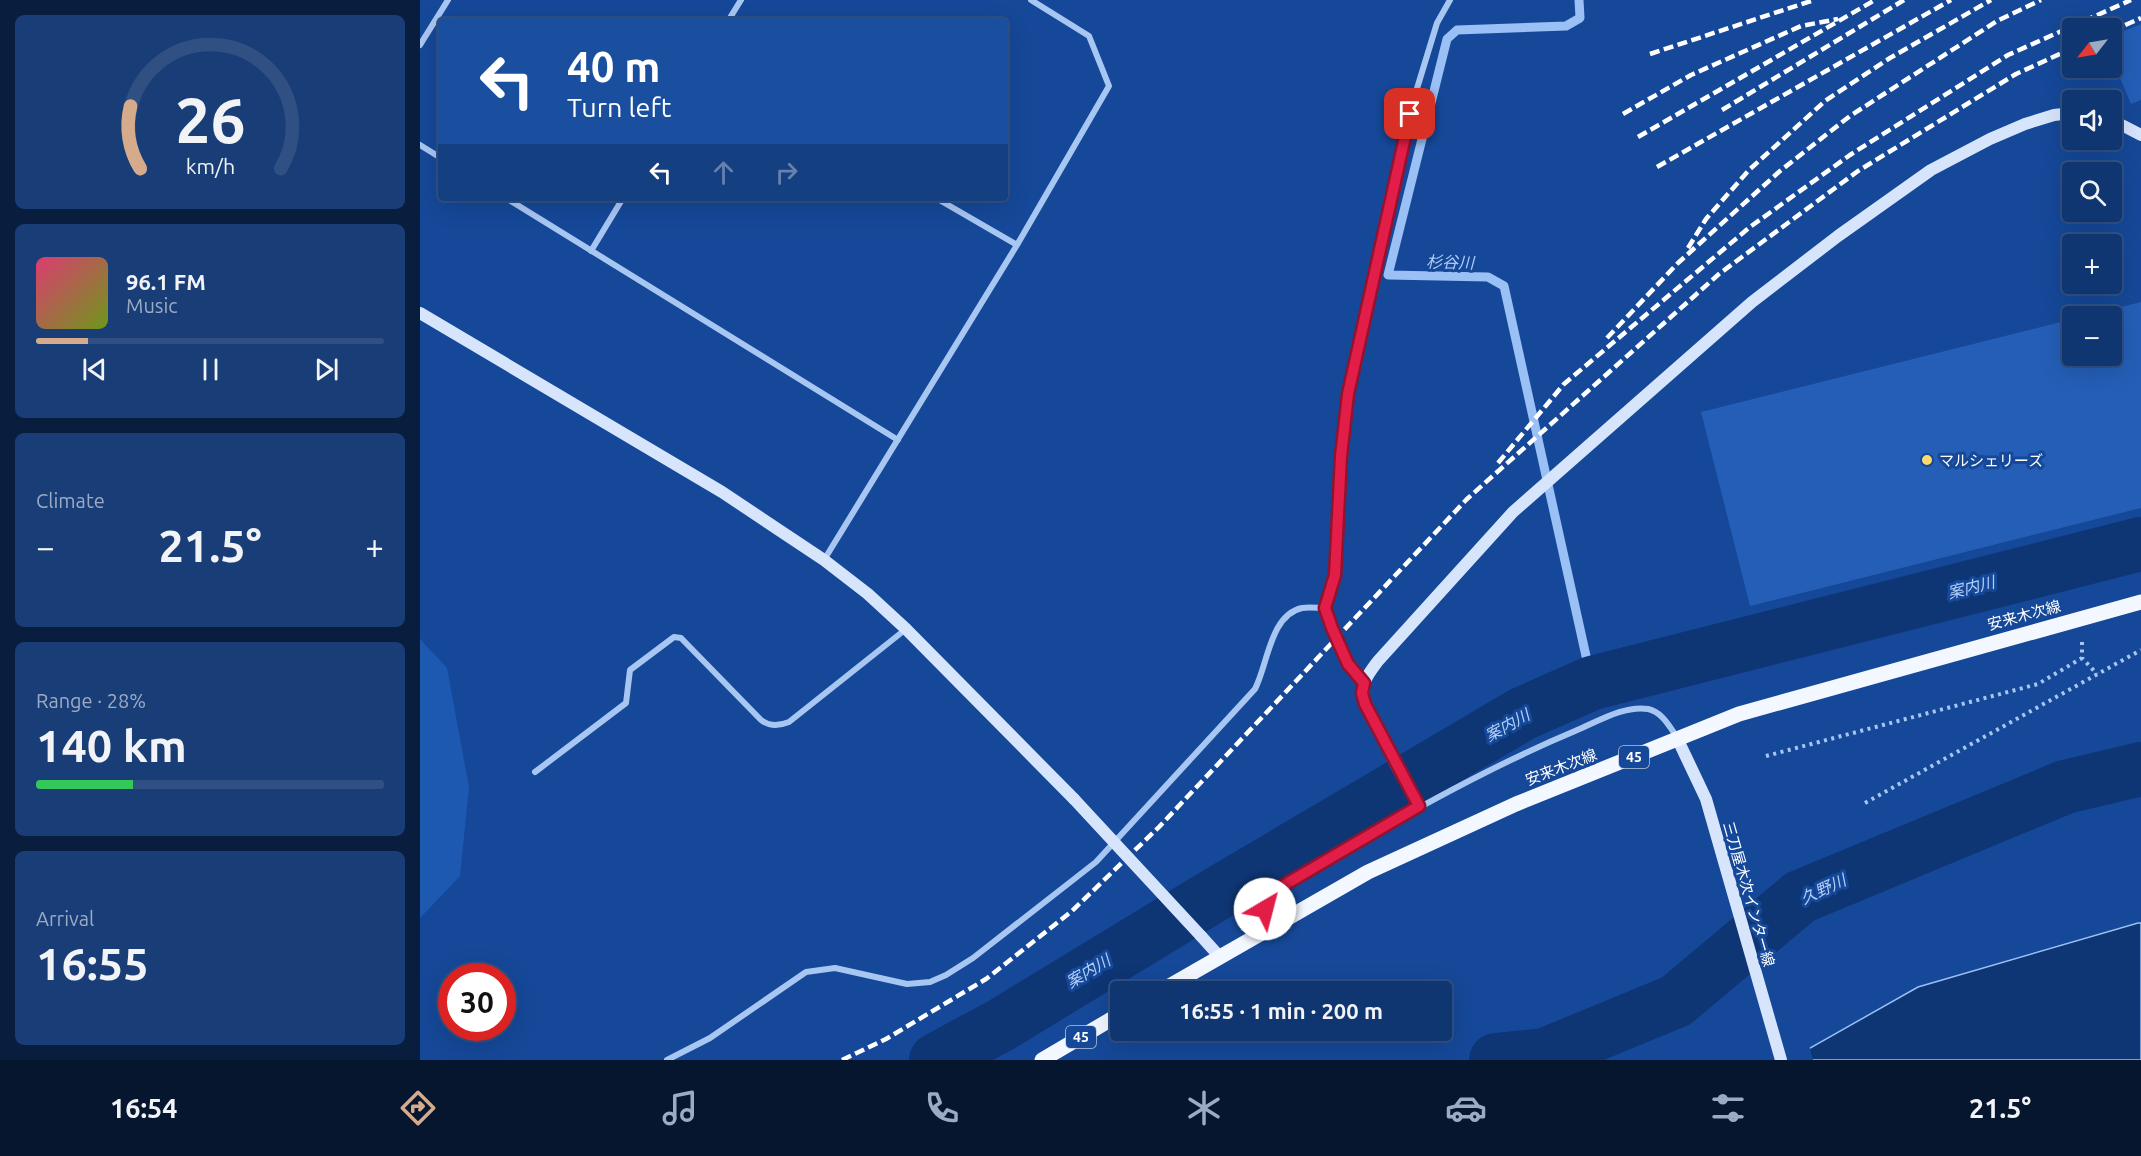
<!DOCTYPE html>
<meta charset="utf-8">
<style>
body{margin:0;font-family:Ubuntu,"Noto Sans JP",sans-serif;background:#193e77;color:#f1f3f6;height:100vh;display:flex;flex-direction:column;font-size:22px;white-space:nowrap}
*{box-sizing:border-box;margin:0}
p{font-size:20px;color:#9cabc4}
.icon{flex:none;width:33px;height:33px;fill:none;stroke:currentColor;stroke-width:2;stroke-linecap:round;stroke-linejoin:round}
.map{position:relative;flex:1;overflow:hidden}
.sheet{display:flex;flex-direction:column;gap:15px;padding:15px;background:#091e3f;width:420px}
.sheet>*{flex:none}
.hud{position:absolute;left:18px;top:18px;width:570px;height:183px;border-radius:6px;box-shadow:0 6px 24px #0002,0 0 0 2px #305084;background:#1a4fa0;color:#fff;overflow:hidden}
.needle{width:39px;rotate:239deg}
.controls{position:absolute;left:1642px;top:18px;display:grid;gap:12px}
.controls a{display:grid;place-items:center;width:60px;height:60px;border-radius:6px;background:#103672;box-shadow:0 6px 24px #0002,0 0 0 2px #305084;font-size:30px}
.speed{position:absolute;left:18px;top:963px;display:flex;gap:12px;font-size:30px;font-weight:700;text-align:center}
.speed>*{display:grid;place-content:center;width:78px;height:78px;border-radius:50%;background:#103672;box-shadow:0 6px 24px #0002,0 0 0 2px #305084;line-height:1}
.speed .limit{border:9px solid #d22;background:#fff;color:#111}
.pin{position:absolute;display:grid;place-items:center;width:51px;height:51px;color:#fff;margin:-26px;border-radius:12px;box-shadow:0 3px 9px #0006}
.me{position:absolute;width:66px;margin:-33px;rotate:37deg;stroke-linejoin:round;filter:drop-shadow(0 0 4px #0008)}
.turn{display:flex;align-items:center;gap:21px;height:126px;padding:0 30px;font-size:27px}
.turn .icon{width:78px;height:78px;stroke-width:2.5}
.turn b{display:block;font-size:42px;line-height:51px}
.lanes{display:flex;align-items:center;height:57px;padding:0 30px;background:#0003;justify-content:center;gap:30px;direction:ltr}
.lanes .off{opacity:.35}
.big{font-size:45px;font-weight:700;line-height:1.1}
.sheet .card{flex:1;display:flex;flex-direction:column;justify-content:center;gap:9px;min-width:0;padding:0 21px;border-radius:9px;background:#193e77}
.sheet .dial{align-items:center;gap:0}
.dial svg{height:156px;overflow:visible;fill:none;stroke:#305084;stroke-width:7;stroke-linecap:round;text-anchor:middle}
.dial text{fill:#f1f3f6;stroke:none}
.song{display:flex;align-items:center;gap:18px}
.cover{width:72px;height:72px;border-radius:9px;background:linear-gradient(135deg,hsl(340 70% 55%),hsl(80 70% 35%))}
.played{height:6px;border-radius:3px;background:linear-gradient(90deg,#d6ab8b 15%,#305084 15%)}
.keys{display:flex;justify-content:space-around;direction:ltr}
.heat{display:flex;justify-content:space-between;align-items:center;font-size:33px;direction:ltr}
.charge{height:9px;border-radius:4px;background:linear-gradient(90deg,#34c759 28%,#305084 0)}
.trip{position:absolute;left:690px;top:981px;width:342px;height:60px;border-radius:6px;background:#103672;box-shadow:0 6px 24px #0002,0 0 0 2px #305084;font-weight:700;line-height:60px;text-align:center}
.dock{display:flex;height:96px;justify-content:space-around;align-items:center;background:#06162e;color:#9cabc4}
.dock .icon{width:42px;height:42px}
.dock .selected{color:#d6ab8b}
.dock b{font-size:27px;color:#f1f3f6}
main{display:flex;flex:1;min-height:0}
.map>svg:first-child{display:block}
</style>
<main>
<section class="sheet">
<div class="card dial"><svg viewBox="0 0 100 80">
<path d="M14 69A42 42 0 1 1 86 69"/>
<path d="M14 69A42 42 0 0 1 9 37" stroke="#d6ab8b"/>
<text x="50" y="56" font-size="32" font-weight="700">26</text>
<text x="50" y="72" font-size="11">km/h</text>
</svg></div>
<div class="card">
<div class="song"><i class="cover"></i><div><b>96.1 FM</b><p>Music</p></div></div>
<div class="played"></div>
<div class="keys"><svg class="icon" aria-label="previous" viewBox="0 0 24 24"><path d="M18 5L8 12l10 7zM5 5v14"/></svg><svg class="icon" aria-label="pause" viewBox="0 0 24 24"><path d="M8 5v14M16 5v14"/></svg><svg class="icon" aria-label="next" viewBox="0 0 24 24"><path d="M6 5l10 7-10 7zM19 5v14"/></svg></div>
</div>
<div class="card"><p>Climate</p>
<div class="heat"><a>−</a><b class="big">21.5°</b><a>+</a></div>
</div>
<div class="card"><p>Range · 28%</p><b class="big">140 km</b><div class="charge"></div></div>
<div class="card"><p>Arrival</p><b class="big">16:55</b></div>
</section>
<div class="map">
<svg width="1721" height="1060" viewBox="0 0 1721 1060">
<rect width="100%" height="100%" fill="#154898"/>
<path fill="#1e59b1" d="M0,639l27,29 22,119 -9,89 -40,42z"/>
<path fill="#0e3574" stroke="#9ac0f5" stroke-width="1.5" d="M1718,923h3v137h-352l129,-73z"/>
<path fill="#154898" d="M1389,1045l4,15h-27l1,-2z"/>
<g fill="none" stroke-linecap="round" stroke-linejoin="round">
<path stroke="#9ac0f5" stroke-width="9" d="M1159,0l1,18 -14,8 -109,4 -10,9 -59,236 100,2 16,9 88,397"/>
<path stroke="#0e3574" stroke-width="54" d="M516,1060l65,-35 212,-129 309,-182 70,-31 549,-139
M1076,1060l49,-5 131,-54 124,-104 265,-110 76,-18"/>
</g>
<path fill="#245eb6" d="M1721,24v76l-10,4 -19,-45v-23z
M1721,302v206l-391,98 -49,-194 372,-93v37h39v-40h-28z"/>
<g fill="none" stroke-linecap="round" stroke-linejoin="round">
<path stroke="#a8c6f2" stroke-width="4" stroke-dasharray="3 4.5" stroke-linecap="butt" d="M1662,642v16l15,16
M1346,756l272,-72 44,-26
M1445,803l276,-153"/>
<path stroke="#a8c6f2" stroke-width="6" d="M308,21l13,-21
M0,45l28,-45
M0,145l21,13
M86,198l392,242
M516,198l81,47
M171,251l32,-53
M404,560l193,-315 92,-159 -20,-50 -58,-36
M944,683l-16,-19 -16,-36 -7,-20 10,-33 6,-119 7,-62 67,-299 22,-72 13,-23
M115,772l91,-69 4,-33 44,-33 7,1 80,82c9,7 18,6 28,2l117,-93
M854,925c-8,-14 -13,-21 0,-34 98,-57 196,-116 301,-160 22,-9 49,-26 73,-22 14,3 21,17 29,28
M247,1060l43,-22 96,-66 29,-4 72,16 23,-2 16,-7 27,-17 123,-96 159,-173c13,-25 15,-74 47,-81 7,-1 16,0 23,0"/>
<path stroke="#d7e5fc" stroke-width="12" d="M1692,120l29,15
M0,313l302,179 102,68 44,34 38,35 168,170
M1258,740l28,59 75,261
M999,806l-22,-39 -32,-63c-5,-20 1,-27 13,-43l135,-149 239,-210 86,-66 93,-66 59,-31 35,-15 29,-9 19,-2
M781,936l18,20"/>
<path stroke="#f3f7ff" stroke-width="15" d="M739,992l209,-120 148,-68 223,-90 402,-112
M622,1060l78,-46"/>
<path stroke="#fff" stroke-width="4.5" stroke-dasharray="10 4.5" stroke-linecap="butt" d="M1692,31l29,-13
M1230,54l164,-54
M1302,110l182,-110
M1203,114l68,-39 110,-49 37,-7
M1218,137l237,-137
M1237,167l294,-167
M1268,248l18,-29 43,-49 76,-69 65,-43 101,-58
M1187,338l71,-75 102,-92 70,-55 147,-95 44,-21
M1078,463l66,-79 186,-157 100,-72 158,-100 123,-55
M422,1060l44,-21 100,-60 86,-68 87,-84 308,-328 252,-225 139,-103 158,-97 57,-26"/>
<path stroke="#d7e5fc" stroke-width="12" d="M654,799l127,137"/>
</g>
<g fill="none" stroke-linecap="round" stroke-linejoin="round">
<defs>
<path id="route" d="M845,909v-6l9,-12 145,-85 -54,-102 -3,-11 2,-10 -16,-19 -16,-36 -7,-20 10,-33 6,-119 7,-62 62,-280"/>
</defs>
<use href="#route" stroke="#92132f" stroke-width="15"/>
<use href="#route" stroke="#e11d48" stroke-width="10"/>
</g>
<circle fill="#ffda69" stroke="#154898" stroke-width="2" cx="1507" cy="460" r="6"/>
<g text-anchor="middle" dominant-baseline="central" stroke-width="6" stroke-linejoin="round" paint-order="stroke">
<g fill="#154898" stroke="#b9c8e0" stroke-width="1.5">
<rect x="1199" y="746" width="30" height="22" rx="4.5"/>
<rect x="646" y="1026" width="30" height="22" rx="4.5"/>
</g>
<g font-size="14" font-weight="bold" fill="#fff">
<text x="1214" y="757">45</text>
<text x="661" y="1037">45</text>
</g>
<g font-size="15" fill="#fff" stroke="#154898" text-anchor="start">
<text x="1519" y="460">マルシェリーズ</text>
</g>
<g font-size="15" fill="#fff" stroke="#154898">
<text transform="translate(1604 615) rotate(-15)">安来木次線</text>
<text transform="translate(1141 767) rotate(-21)">安来木次線</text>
<text transform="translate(1329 894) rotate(74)">三刀屋木次インター線</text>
</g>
<g font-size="16" font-style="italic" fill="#b4d0f9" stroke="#154898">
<text transform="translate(1030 262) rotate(1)">杉谷川</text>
<text transform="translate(1551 587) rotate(-14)">案内川</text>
<text transform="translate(1087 725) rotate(-29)">案内川</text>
<text transform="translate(1403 889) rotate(-25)">久野川</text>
<text transform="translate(668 971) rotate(-31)">案内川</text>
</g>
</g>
</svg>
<div class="controls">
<a><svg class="needle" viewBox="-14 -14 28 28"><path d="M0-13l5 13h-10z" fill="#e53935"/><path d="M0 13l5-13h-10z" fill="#9cabc4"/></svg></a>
<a><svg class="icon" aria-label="sound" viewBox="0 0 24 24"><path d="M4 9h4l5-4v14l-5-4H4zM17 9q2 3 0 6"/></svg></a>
<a><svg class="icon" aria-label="search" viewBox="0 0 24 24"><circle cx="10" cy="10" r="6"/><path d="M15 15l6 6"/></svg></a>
<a>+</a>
<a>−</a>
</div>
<div class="speed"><div class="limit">30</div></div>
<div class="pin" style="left:990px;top:114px;background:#d93025"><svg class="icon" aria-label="arrive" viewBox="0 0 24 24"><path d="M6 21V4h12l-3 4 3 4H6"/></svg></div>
<svg class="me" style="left:845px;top:909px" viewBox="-20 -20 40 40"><circle r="19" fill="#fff"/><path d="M0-13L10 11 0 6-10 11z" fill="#e11d48"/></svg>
<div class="trip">16:55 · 1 min · 200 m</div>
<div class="hud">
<div class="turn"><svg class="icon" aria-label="left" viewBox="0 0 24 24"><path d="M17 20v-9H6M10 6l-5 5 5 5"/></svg><div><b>40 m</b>Turn left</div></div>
<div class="lanes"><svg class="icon" aria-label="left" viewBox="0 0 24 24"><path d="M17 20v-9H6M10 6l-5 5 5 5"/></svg><svg class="icon off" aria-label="ahead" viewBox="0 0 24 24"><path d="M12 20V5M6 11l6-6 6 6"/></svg><svg class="icon off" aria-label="right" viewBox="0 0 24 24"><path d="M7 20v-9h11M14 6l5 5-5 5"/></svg></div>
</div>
</div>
</main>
<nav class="dock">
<b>16:54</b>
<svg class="icon selected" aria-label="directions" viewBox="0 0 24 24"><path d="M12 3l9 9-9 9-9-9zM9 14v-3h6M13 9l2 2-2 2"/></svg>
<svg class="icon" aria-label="music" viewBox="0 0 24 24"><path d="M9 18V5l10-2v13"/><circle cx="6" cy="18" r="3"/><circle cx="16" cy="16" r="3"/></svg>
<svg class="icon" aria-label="phone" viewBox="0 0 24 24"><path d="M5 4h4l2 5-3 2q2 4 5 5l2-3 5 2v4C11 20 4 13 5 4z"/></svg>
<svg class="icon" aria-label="climate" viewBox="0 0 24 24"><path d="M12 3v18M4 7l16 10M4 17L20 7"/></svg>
<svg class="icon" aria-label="car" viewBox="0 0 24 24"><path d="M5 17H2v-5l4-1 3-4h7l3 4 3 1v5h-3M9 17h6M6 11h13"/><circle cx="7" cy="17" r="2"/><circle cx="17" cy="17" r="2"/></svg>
<svg class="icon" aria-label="filters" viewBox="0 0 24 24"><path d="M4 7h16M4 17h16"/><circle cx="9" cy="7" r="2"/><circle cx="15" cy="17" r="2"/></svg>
<b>21.5°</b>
</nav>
